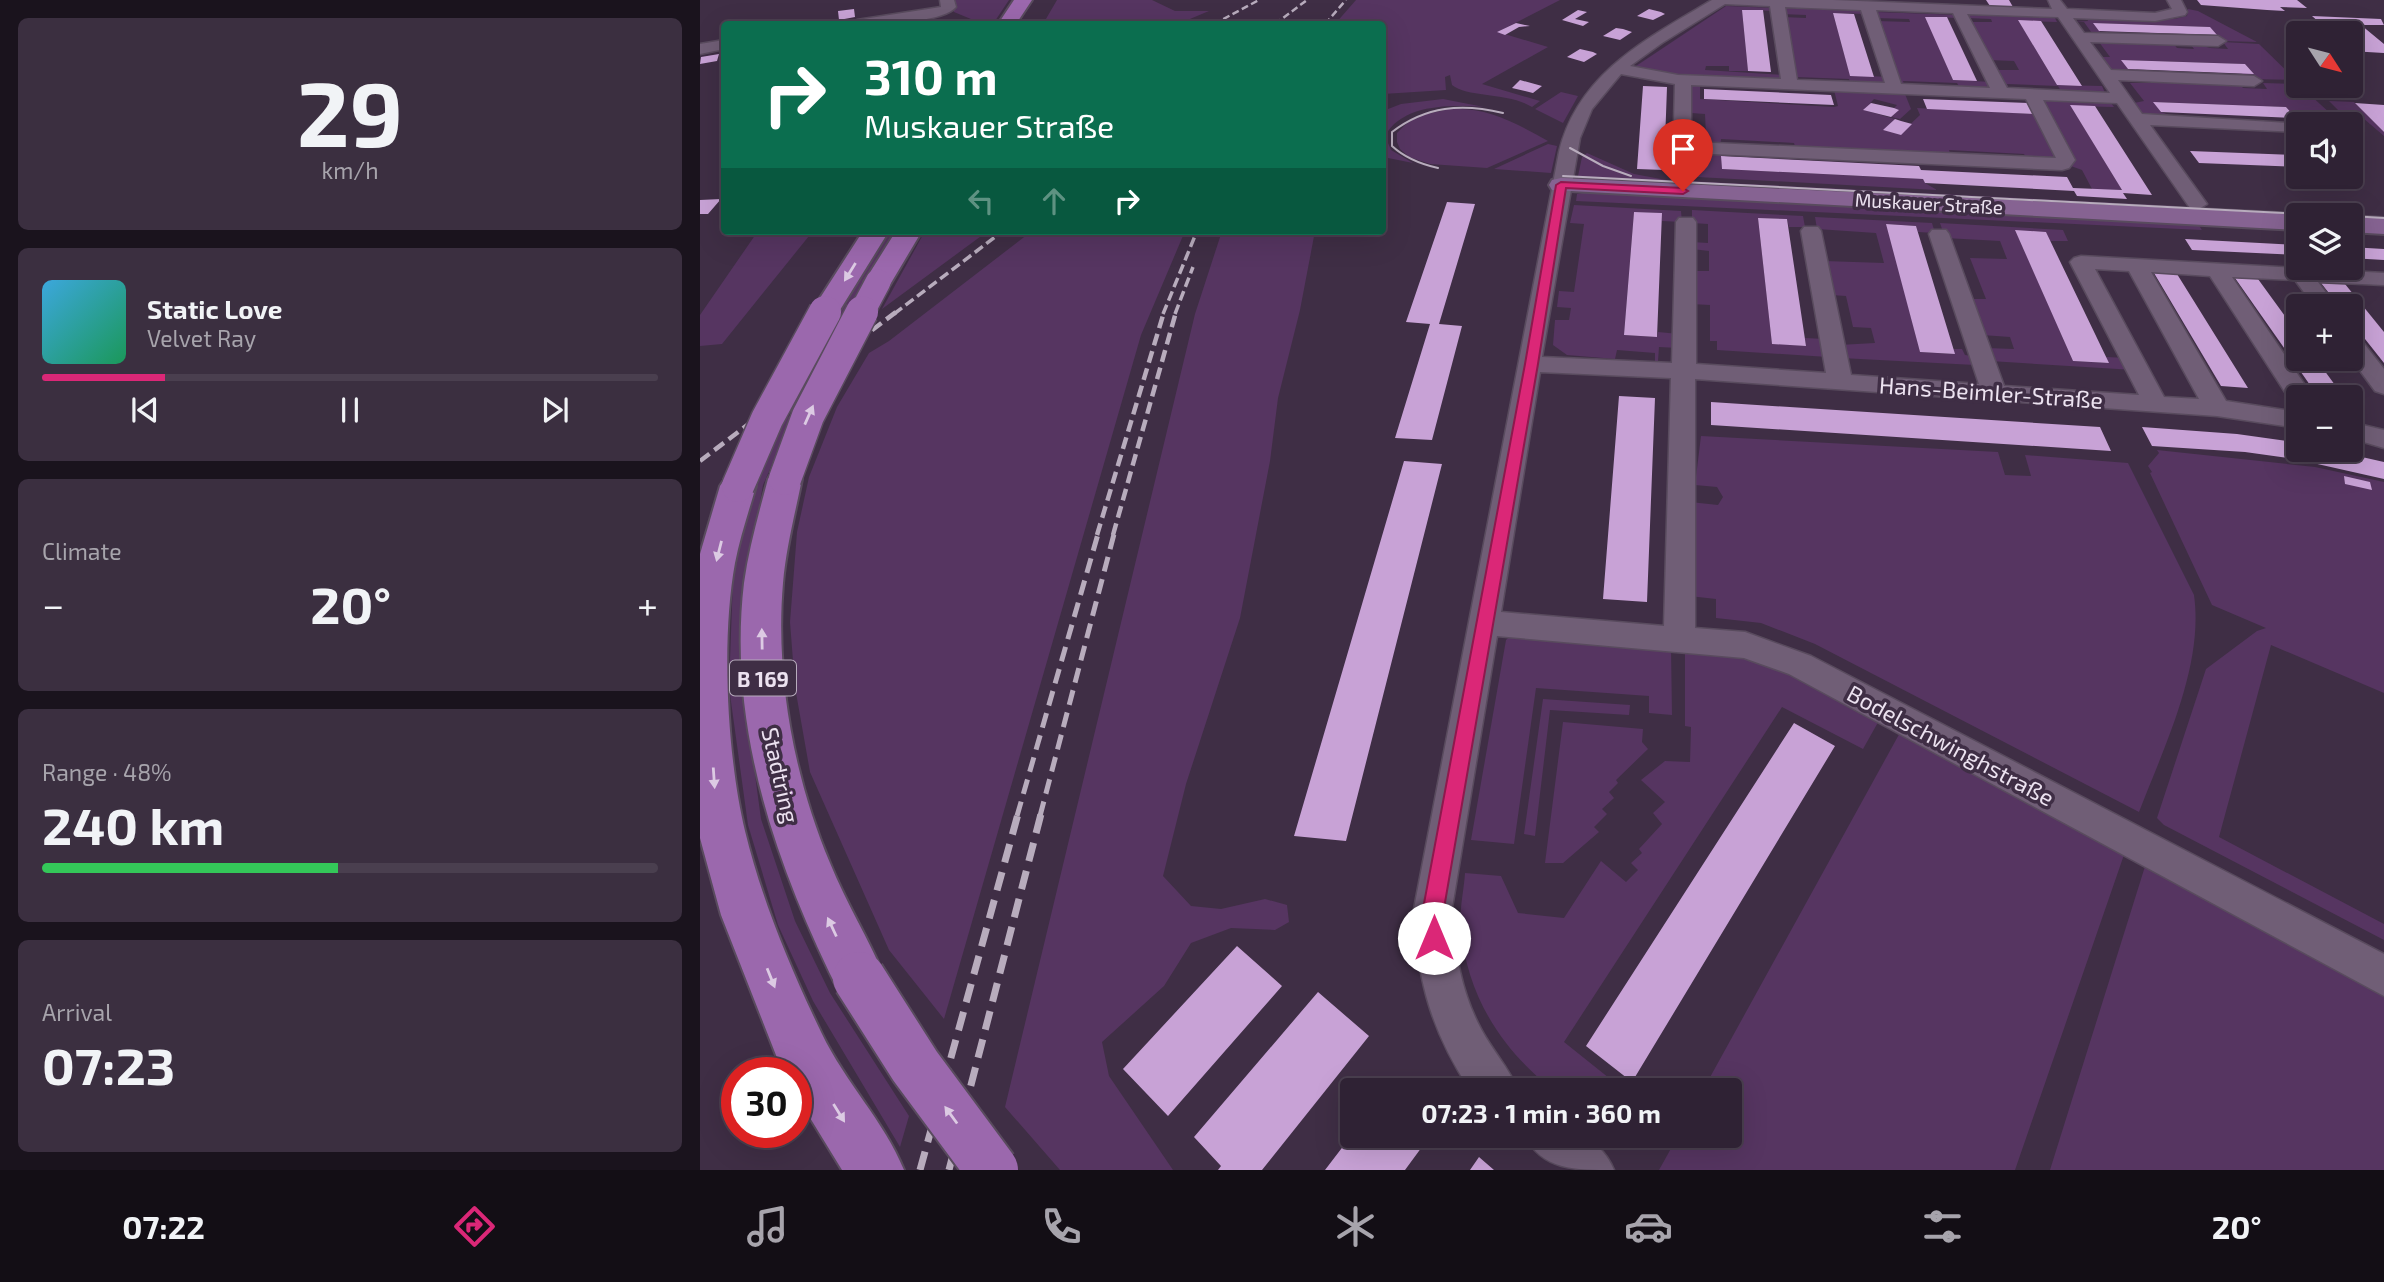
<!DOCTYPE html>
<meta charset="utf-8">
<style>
body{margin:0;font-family:"Exo 2",sans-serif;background:#3b2f40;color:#f1f3f6;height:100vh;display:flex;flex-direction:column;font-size:26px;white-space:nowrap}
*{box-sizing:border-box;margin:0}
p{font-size:23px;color:#a7a4ac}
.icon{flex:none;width:38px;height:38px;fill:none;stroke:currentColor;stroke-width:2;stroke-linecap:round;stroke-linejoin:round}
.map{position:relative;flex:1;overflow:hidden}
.sheet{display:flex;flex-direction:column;gap:18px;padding:18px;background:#1a131d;width:700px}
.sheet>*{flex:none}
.hud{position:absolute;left:21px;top:21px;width:665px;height:214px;border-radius:7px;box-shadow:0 7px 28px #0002,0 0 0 2px #4a3f4f;background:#0b6e4f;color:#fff;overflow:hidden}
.needle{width:46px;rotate:126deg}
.buttons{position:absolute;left:1586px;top:21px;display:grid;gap:14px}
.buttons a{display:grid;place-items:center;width:77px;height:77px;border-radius:7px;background:#2f2234;box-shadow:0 7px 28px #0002,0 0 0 2px #4a3f4f;font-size:35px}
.speed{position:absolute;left:21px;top:1057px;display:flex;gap:14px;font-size:35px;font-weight:700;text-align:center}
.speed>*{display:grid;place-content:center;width:91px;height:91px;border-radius:50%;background:#2f2234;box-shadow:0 7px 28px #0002,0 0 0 2px #4a3f4f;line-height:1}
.speed .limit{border:10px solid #d22;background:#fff;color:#111}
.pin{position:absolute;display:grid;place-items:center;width:60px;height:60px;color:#fff;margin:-72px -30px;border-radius:50% 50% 50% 0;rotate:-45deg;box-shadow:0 0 7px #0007}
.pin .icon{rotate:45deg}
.me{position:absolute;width:77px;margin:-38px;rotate:0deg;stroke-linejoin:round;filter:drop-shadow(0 0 5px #0008)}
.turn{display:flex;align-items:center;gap:24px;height:147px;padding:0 28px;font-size:32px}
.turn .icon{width:91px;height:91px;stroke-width:2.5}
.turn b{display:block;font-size:49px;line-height:60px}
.lanes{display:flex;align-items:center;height:66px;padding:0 28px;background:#0003;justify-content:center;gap:35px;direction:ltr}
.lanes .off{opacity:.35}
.big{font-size:52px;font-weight:700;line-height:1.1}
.sheet .widget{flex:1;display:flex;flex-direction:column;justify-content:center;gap:10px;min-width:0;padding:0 24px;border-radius:10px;background:#3b2f40}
.sheet .dial{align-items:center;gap:0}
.dial b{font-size:91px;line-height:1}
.song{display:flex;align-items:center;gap:21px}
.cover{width:84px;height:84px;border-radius:10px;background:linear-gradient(135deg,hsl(200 70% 55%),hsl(150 70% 35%))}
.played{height:7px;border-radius:4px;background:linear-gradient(90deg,#db2777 20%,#4a3f4f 20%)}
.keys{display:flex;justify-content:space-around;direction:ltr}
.heat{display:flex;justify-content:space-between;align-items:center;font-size:38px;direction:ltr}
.charge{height:10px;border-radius:5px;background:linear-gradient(90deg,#34c759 48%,#4a3f4f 0)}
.trip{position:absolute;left:640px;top:1078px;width:402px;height:70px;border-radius:7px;background:#2f2234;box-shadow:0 7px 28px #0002,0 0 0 2px #4a3f4f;font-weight:700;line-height:70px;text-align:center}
.dock{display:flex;height:112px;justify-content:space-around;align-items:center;background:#130e15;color:#a7a4ac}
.dock .icon{width:49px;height:49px}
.dock .on{color:#db2777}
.dock b{font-size:32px;color:#f1f3f6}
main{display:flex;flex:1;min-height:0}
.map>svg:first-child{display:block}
</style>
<main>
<section class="sheet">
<div class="widget dial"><b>29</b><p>km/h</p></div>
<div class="widget">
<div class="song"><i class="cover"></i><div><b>Static Love</b><p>Velvet Ray</p></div></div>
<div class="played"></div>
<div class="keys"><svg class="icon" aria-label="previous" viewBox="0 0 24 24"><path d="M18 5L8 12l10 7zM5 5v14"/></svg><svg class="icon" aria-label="pause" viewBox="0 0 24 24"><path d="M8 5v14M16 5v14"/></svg><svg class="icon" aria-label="next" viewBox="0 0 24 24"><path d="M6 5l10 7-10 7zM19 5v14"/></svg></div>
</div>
<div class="widget"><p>Climate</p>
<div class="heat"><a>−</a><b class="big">20°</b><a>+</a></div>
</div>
<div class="widget"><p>Range · 48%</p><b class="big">240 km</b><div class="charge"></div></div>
<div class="widget"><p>Arrival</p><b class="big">07:23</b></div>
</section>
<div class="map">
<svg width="1684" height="1170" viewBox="0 0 1684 1170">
<rect width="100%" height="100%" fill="#3f2e45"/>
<path fill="#563561" d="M250,0h59l-16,24h-10l-29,-12z
M357,0h95l23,11h34l-31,13h-135z
M656,0h204l-62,32 50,15 -66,37 58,17 -8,6c-24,-15 -64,-9 -80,-22l-2,-10 -5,2 1,13 -63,4v-69l-48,-1z
M1026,6l49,2 1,3 -34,-1 6,61h-19v-5h-23l-1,4 81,5 1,6 -110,-3 -41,-12z
M1081,8l84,3 1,3 -33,-1 17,62 38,2 3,9h-40l-2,-7 -54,-2 -13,-60 24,1v-3l-25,-1z
M1488,9l10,2 59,31 -35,-1 -13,-14 -115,-4 9,13h-9l-10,-14h-9l13,-1 -2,-4 88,2 13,-3z
M1175,12l83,3 1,3 -33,-1 27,63 39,2 4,7 -35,1 -4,-7 -54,-2 2,6h-6l-23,-66 34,1 -1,-3 -34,-1z
M1265,15l90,3 2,4 -38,-1 38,64 45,1 3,7h-43l-4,-7 -51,-2 3,7h-5l-11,-21h25l-5,-9 -25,-1 -21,-38h24l-1,-3 -24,-1z
M1471,41l6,7 17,1 -5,-7 21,6 18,1 -5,-7 36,2 37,36 -48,-1 -6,-6h11l-8,-9 -123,-4 6,9h8l3,4 -27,-1 -12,-15h10l-11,-15z
M1452,78l85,3 6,7 24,1 -4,-6 35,1 44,40h-52l-6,-6 12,-1 -10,-10 -132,-5 7,10 11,4h-29l-9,-13 10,-2 -14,-18h26z
M1000,84v15l134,8 4,-1 -4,-16 71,4 6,15 -11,10 -9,-2 7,-7 -4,-2 3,-3 -23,-6 -10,11 31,9 -11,11 16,4 20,-19 -3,-7 116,6 -5,-11h5l27,56 -32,2 -4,-7 -75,-4 2,7 -155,-7 -2,-7 -73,-4 -1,8 -29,-2v-10l15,1 -1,-22 -14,-1 -1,-28z
M861,92l17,4 -15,27 -28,-14z
M743,99l41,8c-32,-2 -81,-4 -99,29l6,14 22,13 -30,-6v-46l18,-7z
M1343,99l68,4 3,4 -43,-1 51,84 -30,-1 -10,-19 -14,-5 1,-9 4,-2 -21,-39 -7,-2z
M1629,101l25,1 30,30v4l-21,-18h-17z
M749,109c39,-2 66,14 99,32l-61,27 -57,-4 -21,-7 -9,-8 -3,-7v-9l8,-8 13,-9z
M848,144l9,2 -6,27 -57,-4z
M987,150l34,2 1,17 201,10 2,4 12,7 -258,-14v-13z
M887,153l47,21 43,8 -93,-1v-4l-6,-1 4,-19z
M987,181l489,25 3,3 -492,-22z
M891,191l605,30 6,9 -626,-29 1,-7z
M874,205l107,6 1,11 -20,-1v-8l-28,-1 -10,123 33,2 1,-5 21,2 -1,14 -19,-1 -1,14h-3v-8l-38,-3 -2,9 -48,-4 -14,-10 2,-25h14l2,-12 -14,-1 2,-16 15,1 10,-68 -14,-1z
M992,210l111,6 2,11h-16l-2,-8 -29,-1 14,125 34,3 -1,-8 20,1 3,18 -111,-7v-9h-7v-36l-19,-1 1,-33h17v-20l-17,-2v-7l16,1v-19l-16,-1z
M1115,217l117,6 3,10 -17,-1 -2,-6 -29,-2 33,128 34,2 -1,-5h9l3,6 8,1 2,9 -134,-7 -2,-13 36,-2 -4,-15 -18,-1 -7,-31 -15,-1 -7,-34 60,2 -8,-30 -59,-4z
M1240,223l123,7 5,11h-18l-4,-9 -30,-1 57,130 35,2 -2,-6 22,1 6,12 -144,-9 -4,-13 28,1 -4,-12 -28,-2 -12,-36h16l-16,-41 37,1 -7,-18 -55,-3z
M58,231h55l-91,113 -22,2v-31z
M188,231h9l-76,127 -18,13z
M225,231h63l-106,78z
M332,231h153l-44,104 -197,684 -55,-69 -79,-178 -15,-85 -5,-65 7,-90 12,-55 28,-70 32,-54 20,-12z
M522,231h93l-15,79 -22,88 -8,63 -30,157 -54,166 -23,92 28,30 30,3 44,-10 22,6 2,17 -14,8 -44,-2 -40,15 -27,43 -62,56 7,34 64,94h-113l-55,-63 190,-793z
M95,412l-32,73 -17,94 -3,107 18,133 34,102 35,72 79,123 -9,31 -87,-146 -35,-76 -30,-100 -19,-138 4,-108 16,-79 30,-77z
M1001,436l297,16 7,23 26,1 -6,-21 103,8 66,132c10,71 -30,152 -55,217l-324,-168 -54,-21 -45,-5v-19l-27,-3 1,-94 28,3 5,-8 -6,-10 -22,-2z
M1457,450l158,17 69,15v211l-113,-48 -52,192 165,87v16l-220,-115 -7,-7 49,-149 51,-38 9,-3 -54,-23 -62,-132 2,-1 -4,-6 11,-13z
M811,635l160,13 1,67 -23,-2v-17l-113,-8 -22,156 -43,-4 35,-200z
M985,648l37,2 69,19 90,48 -18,32 -81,-42 -218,335 60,48h-71c-52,-41 -87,-96 -92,-163 -2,-17 3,-37 4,-54l36,3 17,37 46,5 37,-57 25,21 12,-12 -7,-7 11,-10 -3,-4 23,-25 -9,-11 12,-11 -24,-22 24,-19 25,1 1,-35 -6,-1z
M843,699l87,6 -1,10 -79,-5 -15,126 -11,-2z
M863,722l80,7 -1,13 6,7 -32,31 2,3 -9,9 5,6 -12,11 5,5 -13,13 5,5 -36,31h-18z
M1202,729l224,120 -111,321h-356l19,-34h53v-46h-28z
M1447,860l237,127v183h-334z"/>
<path fill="#c8a2d6" d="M1286,0h23l4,7 -23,-1z
M1497,0h100l10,8 -27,-1 5,4 -18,-1 -66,-5z
M154,9l1,8 -16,3 -1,-9z
M949,9l12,3 4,2 -12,6 -16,-4z
M878,10l9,2 -12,7 14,3 -6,4 -21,-6z
M1042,10h21l8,62 -23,-1z
M1133,13l21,1 20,63 -24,-1z
M1612,16l69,3 3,6h-23l23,19v9l-34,-2v-7h15l-24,-20 -21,-1z
M1225,17h22l30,64 -24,-1z
M1318,20l23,1 41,65 -25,-1z
M816,23l14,3 -11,1 -14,8 -8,-3z
M1393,23l117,4 7,8 -118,-4z
M916,28l7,1 9,3 -12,8 -17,-4z
M880,49l13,3 4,2 -13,8 -17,-5z
M19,54l-2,7 -17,3 1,-7z
M1421,60l124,4 9,10 -126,-5z
M820,80l22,6 -9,7 -21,-5z
M943,86l24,1 -3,83 -27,-1z
M1004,89l127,6 3,10 -130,-6z
M1223,99l105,4 6,11 -107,-5z
M1453,102l133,5 10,11 -135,-6z
M1171,103l23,5 5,2 -8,7 -28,-7z
M1655,103l29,2v27z
M1370,105l25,1 57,89 -29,-2 4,6 -50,-3 -3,-5 -149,-8 -2,-4 -201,-10 -1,-13 198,10 2,4 146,7 6,11 49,2z
M1195,119l6,2 11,3 -11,11 -18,-5z
M1490,151l108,4v12l-99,-4z
M21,199l-13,15h-8v-14z
M747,202l28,2 -36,120 23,2 -30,114 -37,-2 35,-114 -24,-2z
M934,212l28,1 -5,124 -33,-2z
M1058,218l29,1 19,127 -34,-2z
M1186,224l30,2 39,128 -35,-2z
M1315,230l31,2 63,131 -36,-2z
M1485,239l113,6v10l-106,-5z
M1650,247l34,2v11l-34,-2z
M1454,273l23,1 71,114 -27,-2z
M1535,278l23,1 40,55v25h18l27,37 -26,-1z
M1621,283l24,1 39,48v31l-34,-43v-14h-11z
M919,396l36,2 -8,204 -44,-3z
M1011,402l389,25 11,24 -400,-26z
M1442,427l95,7 50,7 8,18 -50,-7 -93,-6z
M1610,450h21l53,12v17l-71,-16z
M704,461l38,3 -96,377 -52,-5z
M1644,476l26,6 2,8 -27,-6z
M1094,723l41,23 -203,336 -46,-36z
M537,946l45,40 -114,130 -45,-47z
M618,992l51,44 -107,134h-44l3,-4 -27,-29z
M651,1136h79l-25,34h-80z
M779,1157l15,13h-24z"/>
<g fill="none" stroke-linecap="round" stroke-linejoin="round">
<defs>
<path id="street" d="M240,0h14l2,7c-13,16 -85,19 -106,17l7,-4 84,-13z
M1012,0h121l219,9 -4,-9h12l7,9 88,4 17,-4 -5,-9h14l6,12 -2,3 -30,6 -82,-3 11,15 134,3 8,5 -8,5 -128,-4 21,28 143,6 8,5 -8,5 -136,-6 24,34 163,10h-7v8l-148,-7 57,79 -10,6 -7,-2 -73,-105 -74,-3 32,60 -6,8 -7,2 -371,-17v8l-9,5 -9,-5 2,-77 -54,-10 -29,35 -12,29 -38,219 130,6 4,-141 3,-4h14l3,4v142l130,9 -25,-142 3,-4h14l3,4 30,144 128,9 -50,-150 3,-4h14l3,4 55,152 135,9 -69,-133 4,-4 7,-2 303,17v12l-66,-3 18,24h-22l-19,-26 -63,-3 81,120h-15v7l-6,-1 -82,-127 -59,-4 75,129 72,11v16l-81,-12 -522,-37v249l50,4 66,24 573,298v42l-595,-322 -45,-16 -247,-22 -46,278c5,41 10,78 30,115 11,21 28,39 37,61h-48c-39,-60 -51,-106 -57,-176l146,-762c19,-79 89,-114 153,-152zM1025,4l45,2 11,73 -103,-4 -48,-9 32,-23zM1085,7l76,3 24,73 -88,-3zM1176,10l77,3 37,75 -89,-4zM1267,14l91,3 52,76 -103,-5zM991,85l335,14 30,59 -365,-16zM1395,269l34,2 70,128 -35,-2zM840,372l131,6 -7,248 -163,-14z
M24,40v9l-24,5v-10z
M1650,334l8,2 26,33v25l-9,-3 -25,-34z
M1650,422l34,8v18l-34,-10z
M825,1136c38,-2 72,-7 89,34 -39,0 -72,0 -89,-34z"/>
<path id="secondary" d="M861,178l737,36 4,1h-4v15l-746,-40 -3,-5 3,-5z
M1650,216l34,2v16l-34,-2z"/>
<path id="primary" d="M314,0h18l-16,24h-18z
M163,231h26l-54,87 -10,3 -10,-3 -4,-6z
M196,231h26l-34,57 -10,2 -10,-2 -4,-6z
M85,467l12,3 5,9c-7,35 -16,69 -19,104 -8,93 11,195 47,280 16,40 39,76 55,115l-8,18 -18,8 -18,-8c-64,-128 -114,-268 -97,-413 5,-36 15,-70 24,-104l5,-9z
M38,474l12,3 6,9c-7,25 -16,51 -21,77 -14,76 -8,193 10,268 17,70 46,139 77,203 23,48 62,87 82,136h-62l-46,-75v-22h-13l-62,-158 -21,-77v-284l20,-68 6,-9z"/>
</defs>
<use href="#street" stroke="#594b5e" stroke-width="3"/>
<use href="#secondary" stroke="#594b5e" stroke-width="4"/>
<use href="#primary" stroke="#594b5e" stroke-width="4"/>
<use href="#street" fill="#705e76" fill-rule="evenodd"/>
<use href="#secondary" fill="#866392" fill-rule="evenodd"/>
<use href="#primary" fill="#9b68ad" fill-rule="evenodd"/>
<path stroke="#b8acbd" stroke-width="2" d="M870,148l33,18 28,10
M738,168c-18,-4 -33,-10 -46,-22v-14c34,-26 70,-29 111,-19
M863,176l761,39
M1650,216l34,2"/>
<path stroke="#b8acbd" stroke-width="2.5" stroke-dasharray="7 3.5" stroke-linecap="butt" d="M514,24l45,-24
M575,24l32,-24
M625,24l21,-24"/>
<path stroke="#b8acbd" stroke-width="3.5" stroke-dasharray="10 4.5" stroke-linecap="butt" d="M194,314l109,-83
M463,314l34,-83
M475,314l18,-47"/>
<path stroke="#b8acbd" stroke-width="4.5" stroke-dasharray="12 6" stroke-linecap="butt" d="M0,461l196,-149
M397,535l67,-223
M413,535l63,-223"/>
<path stroke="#b8acbd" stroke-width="5" stroke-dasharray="15 8" stroke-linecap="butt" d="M317,816l81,-282
M340,816l74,-282"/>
<path stroke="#b8acbd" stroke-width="7" stroke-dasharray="19 10" stroke-linecap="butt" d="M220,1170l98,-356
M249,1170l92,-356"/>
<defs>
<path id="primary-bridge-far2" d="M161,314l17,-32"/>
<path id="primary-bridge-far1" d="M85,479l23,-63 54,-104
M38,486l29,-67 58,-107"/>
<path id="primary-bridge" d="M159,978l56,88 77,104"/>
</defs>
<use href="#primary-bridge-far2" stroke="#594b5e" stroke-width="28" stroke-linecap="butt"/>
<use href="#primary-bridge-far1" stroke="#594b5e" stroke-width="35" stroke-linecap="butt"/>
<use href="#primary-bridge" stroke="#594b5e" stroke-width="56" stroke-linecap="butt"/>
<use href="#primary-bridge-far2" stroke="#9b68ad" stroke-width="25"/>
<use href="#primary-bridge-far1" stroke="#9b68ad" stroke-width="32"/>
<use href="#primary-bridge" stroke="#9b68ad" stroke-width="52"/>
</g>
<defs><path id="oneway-solid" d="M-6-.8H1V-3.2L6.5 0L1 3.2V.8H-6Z" transform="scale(1.75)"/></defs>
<g fill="#dccae3">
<use href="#oneway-solid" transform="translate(150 272) rotate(122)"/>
<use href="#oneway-solid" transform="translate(109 415) rotate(-66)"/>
<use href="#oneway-solid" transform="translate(19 551) rotate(104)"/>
<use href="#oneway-solid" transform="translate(62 639) rotate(-91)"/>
<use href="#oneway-solid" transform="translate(14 778) rotate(86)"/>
<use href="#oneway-solid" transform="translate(132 927) rotate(-115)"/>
<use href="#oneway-solid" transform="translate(71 978) rotate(68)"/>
<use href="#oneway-solid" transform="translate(139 1113) rotate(58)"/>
<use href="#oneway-solid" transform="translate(251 1115) rotate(-126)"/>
</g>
<path fill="#db2777" stroke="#8e194d" stroke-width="2" d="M861,182l122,6 5,3 -5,3 -117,-6 -28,176 -95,550 2,24 -3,8 -8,3 -7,-3 -5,-32 103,-550 31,-179z"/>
<g text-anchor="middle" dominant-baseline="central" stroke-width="7" stroke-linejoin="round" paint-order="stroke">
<g font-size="19" fill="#ece2f0" stroke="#3f2e45">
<text transform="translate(1229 203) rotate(3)">Muskauer Straße</text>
</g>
<rect fill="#3f2e45" stroke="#b8acbd" stroke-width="2" x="30" y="660.5" width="66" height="35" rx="5"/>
<g font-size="21" font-weight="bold" fill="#ece2f0">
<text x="63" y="678">B 169</text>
</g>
<g font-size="23" fill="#ece2f0" stroke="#3f2e45">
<text transform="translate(1291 392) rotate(4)">Hans-Beimler-Straße</text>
<text transform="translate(1251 745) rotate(28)">Bodelschwinghstraße</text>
<text transform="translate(81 775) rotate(77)">Stadtring</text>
</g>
</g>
</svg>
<div class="buttons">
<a><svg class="needle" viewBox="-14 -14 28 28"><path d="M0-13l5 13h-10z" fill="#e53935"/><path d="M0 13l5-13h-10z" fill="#a7a4ac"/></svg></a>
<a><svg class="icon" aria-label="sound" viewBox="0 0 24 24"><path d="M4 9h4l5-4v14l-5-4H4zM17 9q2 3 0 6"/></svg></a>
<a><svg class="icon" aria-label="layers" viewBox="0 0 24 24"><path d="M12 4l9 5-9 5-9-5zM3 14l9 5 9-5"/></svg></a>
<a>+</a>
<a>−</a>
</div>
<div class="speed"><div class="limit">30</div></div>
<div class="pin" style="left:983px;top:191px;background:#d93025"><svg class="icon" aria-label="arrive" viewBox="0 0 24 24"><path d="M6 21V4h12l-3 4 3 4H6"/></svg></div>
<svg class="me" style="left:734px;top:938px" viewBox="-20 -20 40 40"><circle r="19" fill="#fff"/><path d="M0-13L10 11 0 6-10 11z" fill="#db2777"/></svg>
<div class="trip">07:23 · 1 min · 360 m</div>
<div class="hud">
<div class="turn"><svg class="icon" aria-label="right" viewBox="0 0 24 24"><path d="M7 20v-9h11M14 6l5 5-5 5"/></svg><div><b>310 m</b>Muskauer Straße</div></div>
<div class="lanes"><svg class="icon off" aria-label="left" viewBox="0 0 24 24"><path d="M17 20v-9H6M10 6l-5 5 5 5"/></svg><svg class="icon off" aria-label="ahead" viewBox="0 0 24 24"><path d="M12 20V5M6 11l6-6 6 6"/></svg><svg class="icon" aria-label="right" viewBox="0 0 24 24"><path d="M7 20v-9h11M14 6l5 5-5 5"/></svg></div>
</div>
</div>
</main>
<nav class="dock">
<b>07:22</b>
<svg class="icon on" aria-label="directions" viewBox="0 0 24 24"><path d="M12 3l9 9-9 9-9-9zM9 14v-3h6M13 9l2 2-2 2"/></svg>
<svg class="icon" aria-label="music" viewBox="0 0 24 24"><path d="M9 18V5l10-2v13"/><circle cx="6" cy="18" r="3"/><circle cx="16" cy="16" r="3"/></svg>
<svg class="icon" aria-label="phone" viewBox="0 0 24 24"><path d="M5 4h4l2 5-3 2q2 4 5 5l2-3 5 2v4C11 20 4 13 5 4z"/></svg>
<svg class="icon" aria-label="climate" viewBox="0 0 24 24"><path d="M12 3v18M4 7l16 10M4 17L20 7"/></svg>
<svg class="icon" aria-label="car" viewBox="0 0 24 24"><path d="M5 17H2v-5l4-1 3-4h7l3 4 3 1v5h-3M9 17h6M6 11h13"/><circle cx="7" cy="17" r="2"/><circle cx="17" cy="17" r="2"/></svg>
<svg class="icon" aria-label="filters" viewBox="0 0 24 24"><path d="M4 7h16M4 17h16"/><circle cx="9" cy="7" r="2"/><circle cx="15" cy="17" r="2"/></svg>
<b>20°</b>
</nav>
